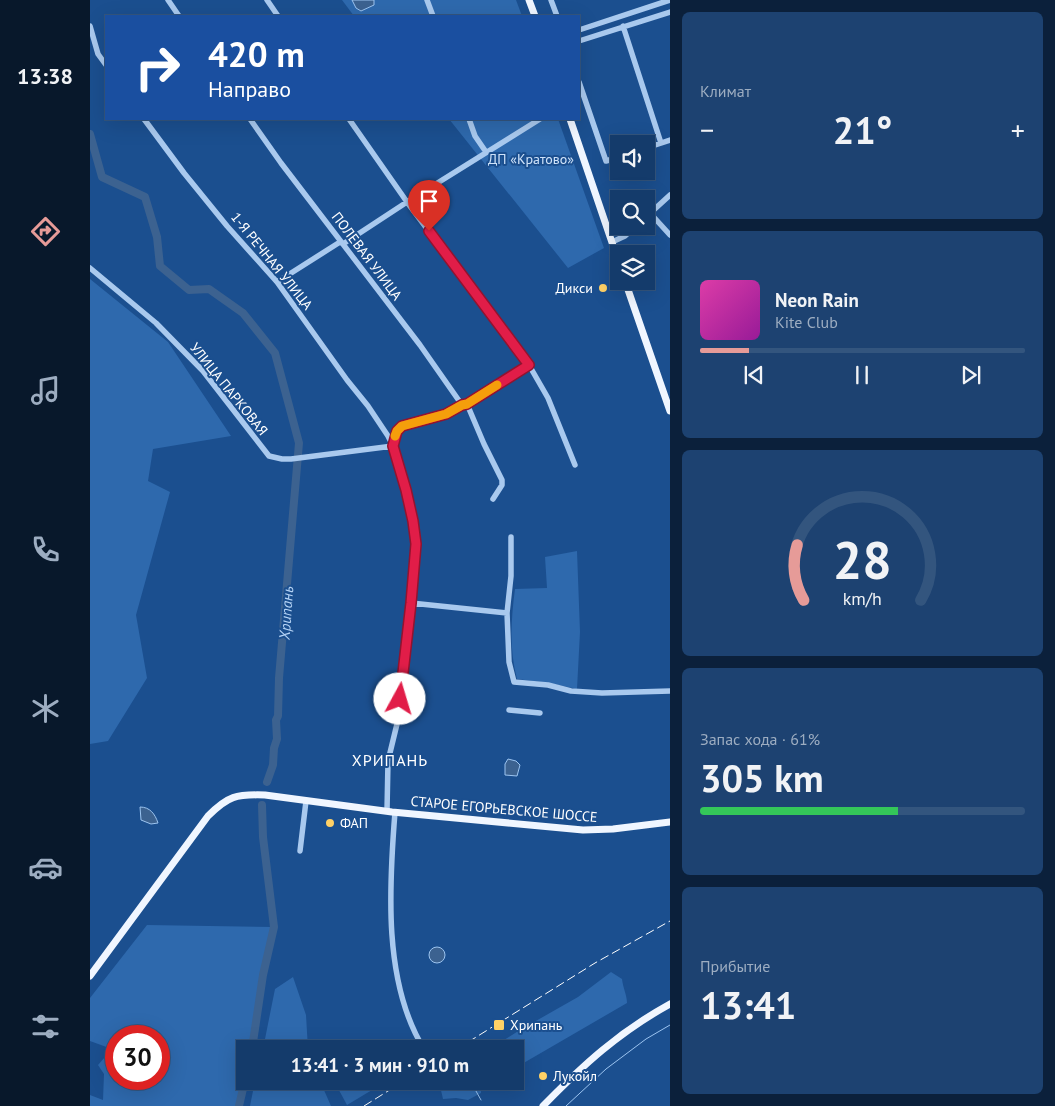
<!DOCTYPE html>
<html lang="ru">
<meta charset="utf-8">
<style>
body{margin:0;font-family:"PT Sans",sans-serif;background:#1d4271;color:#f1f3f6;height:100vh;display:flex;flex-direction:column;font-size:19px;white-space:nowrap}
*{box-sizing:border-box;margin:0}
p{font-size:16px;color:#9dadc1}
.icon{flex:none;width:28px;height:28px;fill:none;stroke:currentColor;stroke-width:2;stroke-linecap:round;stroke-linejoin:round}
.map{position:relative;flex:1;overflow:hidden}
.side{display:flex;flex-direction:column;gap:12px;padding:12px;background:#0b203b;width:385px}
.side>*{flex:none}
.guide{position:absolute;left:15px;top:15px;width:475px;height:105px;border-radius:0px;box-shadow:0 5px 20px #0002,0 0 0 1px #33557e;background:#1a4fa0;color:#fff;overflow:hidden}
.tools{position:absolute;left:520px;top:135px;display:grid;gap:10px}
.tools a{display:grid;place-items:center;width:45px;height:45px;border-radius:0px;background:#143b6b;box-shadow:0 5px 20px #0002,0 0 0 1px #33557e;font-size:25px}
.speed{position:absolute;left:15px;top:1025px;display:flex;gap:10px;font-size:25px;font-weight:700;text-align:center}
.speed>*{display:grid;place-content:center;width:65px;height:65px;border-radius:50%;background:#143b6b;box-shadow:0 5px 20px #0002,0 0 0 1px #33557e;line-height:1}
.speed .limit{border:8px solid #d22;background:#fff;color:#111}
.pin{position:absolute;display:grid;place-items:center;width:42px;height:42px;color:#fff;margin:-51px -21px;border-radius:50% 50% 50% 0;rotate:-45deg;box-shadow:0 0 5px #0007}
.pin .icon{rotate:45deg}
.me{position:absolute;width:55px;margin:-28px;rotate:6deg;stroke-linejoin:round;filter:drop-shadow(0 0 4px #0008)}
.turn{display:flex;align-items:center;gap:18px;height:105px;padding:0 20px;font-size:22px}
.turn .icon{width:65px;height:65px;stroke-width:2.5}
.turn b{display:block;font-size:35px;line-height:42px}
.big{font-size:38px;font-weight:700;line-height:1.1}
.side .widget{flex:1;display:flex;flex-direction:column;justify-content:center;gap:8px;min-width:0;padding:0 18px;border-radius:8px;background:#1d4271}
.side .dial{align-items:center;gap:0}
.dial svg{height:130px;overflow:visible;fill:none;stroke:#33557e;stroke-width:7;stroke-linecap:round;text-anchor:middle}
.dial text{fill:#f1f3f6;stroke:none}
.song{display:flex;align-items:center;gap:15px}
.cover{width:60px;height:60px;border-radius:8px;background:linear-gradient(135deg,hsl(320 70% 55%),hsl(300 70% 35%))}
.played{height:5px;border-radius:2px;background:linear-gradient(90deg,#e69b98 15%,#33557e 15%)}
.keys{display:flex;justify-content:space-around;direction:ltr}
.heat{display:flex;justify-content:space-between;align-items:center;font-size:28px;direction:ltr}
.charge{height:8px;border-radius:4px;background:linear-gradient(90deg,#34c759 61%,#33557e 0)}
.trip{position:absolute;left:146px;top:1040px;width:288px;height:50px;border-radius:0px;background:#143b6b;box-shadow:0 5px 20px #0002,0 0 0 1px #33557e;font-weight:700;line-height:50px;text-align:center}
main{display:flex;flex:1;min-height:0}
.tab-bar{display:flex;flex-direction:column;width:90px;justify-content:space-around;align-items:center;background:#08182b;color:#9dadc1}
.tab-bar .icon{width:35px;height:35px}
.tab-bar .active{color:#e69b98}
.tab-bar b{font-size:22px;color:#f1f3f6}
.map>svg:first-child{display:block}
</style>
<main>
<nav class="tab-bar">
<b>13:38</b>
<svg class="icon active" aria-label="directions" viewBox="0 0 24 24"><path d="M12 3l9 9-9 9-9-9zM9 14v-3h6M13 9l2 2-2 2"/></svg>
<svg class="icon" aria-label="music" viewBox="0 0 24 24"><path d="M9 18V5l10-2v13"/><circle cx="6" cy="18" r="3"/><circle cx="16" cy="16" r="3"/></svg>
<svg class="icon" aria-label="phone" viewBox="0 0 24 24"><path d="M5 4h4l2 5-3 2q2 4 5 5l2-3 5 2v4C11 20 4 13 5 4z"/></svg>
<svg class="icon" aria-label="climate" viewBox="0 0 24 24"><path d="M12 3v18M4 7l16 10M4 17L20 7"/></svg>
<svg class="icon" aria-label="car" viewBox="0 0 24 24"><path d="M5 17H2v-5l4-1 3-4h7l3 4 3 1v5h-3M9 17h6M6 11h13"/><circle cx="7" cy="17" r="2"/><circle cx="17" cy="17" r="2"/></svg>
<svg class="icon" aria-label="filters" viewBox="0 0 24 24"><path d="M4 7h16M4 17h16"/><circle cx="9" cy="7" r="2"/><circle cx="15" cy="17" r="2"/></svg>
</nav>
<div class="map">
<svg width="580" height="1106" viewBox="0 0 580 1106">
<rect width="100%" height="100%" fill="#1b4f8f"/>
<path fill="#2e69ad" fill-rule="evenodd" d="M252,0h174l6,16h-168z
M359,119h109l46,129 -36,20z
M0,279l78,63 63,94 -78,13 -5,32 22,11 -34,123 11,63 -39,63 -18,3z
M487,551l3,81 -3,57 -28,-6 -32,-4c-8,-30 -6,-60 -2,-90l32,-1 -2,-31z
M57,925l127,2 -11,48 -11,74h-7v31l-6,26h-149v-11l13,5 1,-26 -6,-9 14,-16 -22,-8v-43zM26,1036h43v43h-43z
M521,972l11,7c1,9 5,16 5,24l-112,65v-19h-25l30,-19 58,-33z
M203,977l13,38 2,34h-45l12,-60z
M307,1040l8,9h-29z
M165,1081h65l11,25h-81z
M244,1081h53l-40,24z
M353,1081h38v12l-13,7 -12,-2 -13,1 -3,-13z"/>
<path fill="#3c6290" stroke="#9cc4f0" d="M262,0h22v5l-13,6 -5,-3z
M418,759l8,2 4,4 -3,11 -12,-1v-11z
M50,807c10,0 15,7 18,16l-7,1 -10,-4z
M339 955a8 8 0 1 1 16 0a8 8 0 1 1-16 0Z"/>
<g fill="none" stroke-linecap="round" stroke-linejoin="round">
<path stroke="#9cc4f0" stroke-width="1" d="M382,1084l9,16
M476,1106l40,-37 40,-30 24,-14"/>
<path stroke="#3c6290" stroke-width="8" d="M0,134l12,43 43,20 12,40 3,29 29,24 20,-1 34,24 32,40 24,90 -20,235 -1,38 -2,4 1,19 -3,9 -1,17 -6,17
M162,1049l11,-74 11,-48 -11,-90 -1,-32
M149,1106l6,-26"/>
<path stroke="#a9c9ee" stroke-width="5.5" d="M78,0l11,16
M177,0l11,16
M337,0l6,16
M461,0l6,16
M0,26l8,28 8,11
M533,26l38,117
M489,30l91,-30
M489,41l91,-29
M489,82l27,79 13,-4
M54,119l40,54 43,53 50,56 70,98 21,26 20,30 5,10 20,75 2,23 -4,59 -11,96 -3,25 -9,37 -1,50
M160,119l31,44 139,182 42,60 5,-1
M259,119l58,83 122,163 19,33 27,67
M379,119l6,17 11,16
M556,148l24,-8
M560,213l20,22
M556,217l24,-22
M522,242l13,-6 11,-10
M253,244l64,-42 133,-83
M0,268l66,55 47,48 66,85 13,3h9l102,-13
M187,282l63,-40
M377,404l17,40 18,36v5l-9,14
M377,404l62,-39
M303,446l4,-15 5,-5 44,-13 16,-8
M421,537v39l-4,37 2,49 5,20 34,3 23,6 31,2 68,-2
M321,603l96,10
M419,710l31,3
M305,812c-6,75 -12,171 29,237
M210,851l6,-50"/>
<path stroke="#f0f6ff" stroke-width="7" d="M439,0l6,16
M480,119l49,144
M535,281l45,130
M0,976l118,-160c20,-20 28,-22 57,-21l127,17 191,18 30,-1 57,-7
M453,1106c40,-41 76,-74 127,-102"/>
<path stroke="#fff" stroke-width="1" stroke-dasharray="9 4" stroke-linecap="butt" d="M367,1049l138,-86 75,-42
M274,1106l40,-25"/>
</g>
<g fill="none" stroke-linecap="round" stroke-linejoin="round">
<defs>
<path id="route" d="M310,699l11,-96 5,-59 -3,-23 -7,-31 -13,-44 4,-15 5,-5 44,-12 16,-9 5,-1 62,-39 -100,-134"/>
</defs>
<use href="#route" stroke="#92132f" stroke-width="12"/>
<use href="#route" stroke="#e11d48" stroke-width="9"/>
<path stroke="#f59e0b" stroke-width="9" d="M305,436l2,-5 5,-5 44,-12 16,-9 5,-1 30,-19"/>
</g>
<g fill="#ffd166" stroke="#1b4f8f" stroke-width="2">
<circle cx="513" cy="288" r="5"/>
<circle cx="240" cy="823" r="5"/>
<rect x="403" y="1019" width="12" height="12" rx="2.5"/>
<circle cx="453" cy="1076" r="5"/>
</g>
<g text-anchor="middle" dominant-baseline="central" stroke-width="4" stroke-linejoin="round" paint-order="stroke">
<g font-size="14" fill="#cfe3fa" stroke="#1b4f8f">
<text x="441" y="159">ДП «Кратово»</text>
</g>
<g font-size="14" fill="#fff" stroke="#1b4f8f">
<text transform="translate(277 256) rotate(53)">ПОЛЕВАЯ УЛИЦА</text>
<text transform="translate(182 261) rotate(51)">1-Я РЕЧНАЯ УЛИЦА</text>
<text transform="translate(139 389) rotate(51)">УЛИЦА ПАРКОВАЯ</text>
<text transform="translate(414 809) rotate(5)">СТАРОЕ ЕГОРЬЕВСКОЕ ШОССЕ</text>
</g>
<g font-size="14" fill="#fff" stroke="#1b4f8f" text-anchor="start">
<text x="503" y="288" text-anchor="end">Дикси</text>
<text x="250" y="823">ФАП</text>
<text x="420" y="1025">Хрипань</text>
<text x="463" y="1076">Лукойл</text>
</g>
<g font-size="15" font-style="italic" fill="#b5d3f5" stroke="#1b4f8f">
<text transform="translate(196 613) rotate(-86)">Хрипань</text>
</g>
<g font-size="16" letter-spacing="1" fill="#fff" stroke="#1b4f8f">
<text x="300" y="760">ХРИПАНЬ</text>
</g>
</g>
</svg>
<div class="tools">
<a><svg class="icon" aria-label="sound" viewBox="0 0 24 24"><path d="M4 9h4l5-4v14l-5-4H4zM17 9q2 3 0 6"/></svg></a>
<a><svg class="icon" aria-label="search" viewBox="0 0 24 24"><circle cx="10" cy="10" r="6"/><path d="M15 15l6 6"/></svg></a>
<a><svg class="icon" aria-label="layers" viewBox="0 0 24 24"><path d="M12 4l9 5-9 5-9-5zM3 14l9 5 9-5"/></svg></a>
</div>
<div class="speed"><div class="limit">30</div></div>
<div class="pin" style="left:339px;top:231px;background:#d93025"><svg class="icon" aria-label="arrive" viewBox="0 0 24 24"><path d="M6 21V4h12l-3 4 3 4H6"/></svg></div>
<svg class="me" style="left:310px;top:699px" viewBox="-20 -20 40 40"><circle r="19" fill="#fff"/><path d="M0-13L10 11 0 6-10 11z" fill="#e11d48"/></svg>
<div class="trip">13:41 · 3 мин · 910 m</div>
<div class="guide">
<div class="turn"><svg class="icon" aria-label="right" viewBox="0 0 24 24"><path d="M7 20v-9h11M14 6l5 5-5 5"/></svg><div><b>420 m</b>Направо</div></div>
</div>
</div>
<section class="side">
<div class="widget"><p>Климат</p>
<div class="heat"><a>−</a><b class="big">21°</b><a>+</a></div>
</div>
<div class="widget">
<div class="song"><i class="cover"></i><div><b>Neon Rain</b><p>Kite Club</p></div></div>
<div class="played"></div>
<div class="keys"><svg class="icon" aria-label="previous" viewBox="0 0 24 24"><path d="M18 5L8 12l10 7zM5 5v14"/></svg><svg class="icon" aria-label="pause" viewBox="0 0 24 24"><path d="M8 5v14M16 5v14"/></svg><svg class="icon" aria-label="next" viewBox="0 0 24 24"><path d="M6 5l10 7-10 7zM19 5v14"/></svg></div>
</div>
<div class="widget dial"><svg viewBox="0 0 100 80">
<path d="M14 69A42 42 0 1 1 86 69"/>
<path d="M14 69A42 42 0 0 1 10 35" stroke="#e69b98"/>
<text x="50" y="56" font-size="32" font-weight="700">28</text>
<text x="50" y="72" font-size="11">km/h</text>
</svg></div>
<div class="widget"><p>Запас хода · 61%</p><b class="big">305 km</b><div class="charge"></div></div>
<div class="widget"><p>Прибытие</p><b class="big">13:41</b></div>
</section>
</main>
